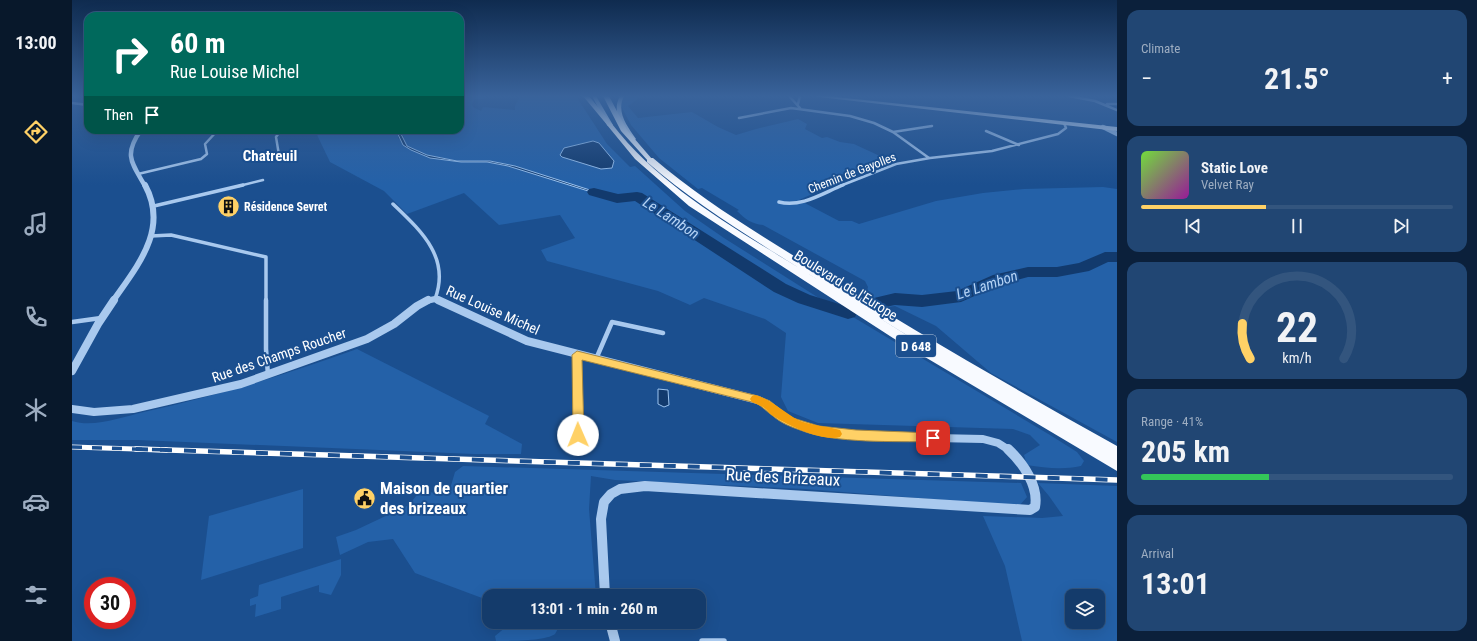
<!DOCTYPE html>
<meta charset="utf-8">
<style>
body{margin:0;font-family:"Roboto Condensed",sans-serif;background:#214673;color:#f1f3f6;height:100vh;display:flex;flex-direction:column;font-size:15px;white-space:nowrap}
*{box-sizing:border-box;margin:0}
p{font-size:13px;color:#9dadc1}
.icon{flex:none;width:22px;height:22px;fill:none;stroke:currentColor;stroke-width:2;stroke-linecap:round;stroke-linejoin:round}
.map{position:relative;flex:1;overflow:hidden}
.panel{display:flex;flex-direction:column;gap:10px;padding:10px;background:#0b203b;width:360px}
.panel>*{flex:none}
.top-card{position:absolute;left:12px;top:12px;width:380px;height:122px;border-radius:12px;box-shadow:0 4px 16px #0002,0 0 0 1px #33557e;background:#00695c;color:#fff;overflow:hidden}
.fabs{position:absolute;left:993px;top:589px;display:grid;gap:8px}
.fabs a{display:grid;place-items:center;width:40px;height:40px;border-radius:8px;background:#143b6b;box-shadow:0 4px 16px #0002,0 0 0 1px #33557e;font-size:20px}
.speed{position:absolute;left:12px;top:577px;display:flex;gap:8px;font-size:20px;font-weight:700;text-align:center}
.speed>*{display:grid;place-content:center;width:52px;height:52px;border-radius:50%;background:#143b6b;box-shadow:0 4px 16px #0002,0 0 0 1px #33557e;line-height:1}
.speed .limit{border:6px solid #d22;background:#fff;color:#111}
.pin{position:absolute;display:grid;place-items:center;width:34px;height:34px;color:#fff;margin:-17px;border-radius:8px;box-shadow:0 2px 6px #0006}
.me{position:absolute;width:44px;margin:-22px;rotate:359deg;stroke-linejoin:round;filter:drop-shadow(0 0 3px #0008)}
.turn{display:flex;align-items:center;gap:14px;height:84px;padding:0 20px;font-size:18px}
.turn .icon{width:52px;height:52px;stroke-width:2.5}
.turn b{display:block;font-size:28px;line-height:34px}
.then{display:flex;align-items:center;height:38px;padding:0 20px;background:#0003;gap:8px;font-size:15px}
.big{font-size:30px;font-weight:700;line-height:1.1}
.panel .widget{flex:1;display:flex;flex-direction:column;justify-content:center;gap:6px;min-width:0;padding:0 14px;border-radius:12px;background:#214673}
.panel .dial{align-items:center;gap:0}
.dial svg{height:104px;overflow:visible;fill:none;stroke:#33557e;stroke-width:7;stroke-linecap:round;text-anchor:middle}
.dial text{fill:#f1f3f6;stroke:none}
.song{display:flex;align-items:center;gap:12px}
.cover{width:48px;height:48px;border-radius:6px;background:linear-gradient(135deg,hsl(100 70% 55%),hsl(300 70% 35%))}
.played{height:4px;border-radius:2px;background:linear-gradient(90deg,#ffd166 40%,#33557e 40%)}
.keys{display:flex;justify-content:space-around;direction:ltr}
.heat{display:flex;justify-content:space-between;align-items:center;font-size:22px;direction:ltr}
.charge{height:6px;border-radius:3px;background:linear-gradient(90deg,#34c759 41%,#33557e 0)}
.trip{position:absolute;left:410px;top:589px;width:224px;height:40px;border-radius:12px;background:#143b6b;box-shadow:0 4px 16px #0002,0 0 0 1px #33557e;font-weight:700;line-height:40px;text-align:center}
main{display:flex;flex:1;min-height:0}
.menu{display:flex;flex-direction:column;width:72px;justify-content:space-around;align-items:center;background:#08182b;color:#9dadc1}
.menu .icon{width:28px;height:28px}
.menu .selected{color:#ffd166}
.menu b{font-size:18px;color:#f1f3f6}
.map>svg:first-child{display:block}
</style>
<main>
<nav class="menu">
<b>13:00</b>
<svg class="icon selected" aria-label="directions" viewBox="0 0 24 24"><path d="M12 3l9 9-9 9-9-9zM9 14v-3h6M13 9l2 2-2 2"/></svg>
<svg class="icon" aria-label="music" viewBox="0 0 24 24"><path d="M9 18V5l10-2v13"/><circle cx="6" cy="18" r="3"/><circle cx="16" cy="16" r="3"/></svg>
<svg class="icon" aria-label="phone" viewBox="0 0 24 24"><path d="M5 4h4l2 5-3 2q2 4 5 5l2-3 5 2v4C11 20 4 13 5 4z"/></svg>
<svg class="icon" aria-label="climate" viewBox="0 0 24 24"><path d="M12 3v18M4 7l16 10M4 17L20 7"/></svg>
<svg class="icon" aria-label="car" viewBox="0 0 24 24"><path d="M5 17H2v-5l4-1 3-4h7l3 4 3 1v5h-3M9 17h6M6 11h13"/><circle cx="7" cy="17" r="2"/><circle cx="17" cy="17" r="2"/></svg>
<svg class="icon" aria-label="filters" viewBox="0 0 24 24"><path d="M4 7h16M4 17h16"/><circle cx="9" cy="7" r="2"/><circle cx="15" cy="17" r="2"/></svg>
</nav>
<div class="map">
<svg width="1045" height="641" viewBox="0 0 1045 641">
<rect width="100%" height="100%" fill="#1b4f8f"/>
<path fill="#2461a8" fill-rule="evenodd" d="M388,96h26l-2,3h-9l-3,5 1,3 8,4 2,-4 32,3v-4l5,-10h56l31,48 23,23 5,-1 50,45 39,27 117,74 12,5 197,118 27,17 7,9 -3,5c-18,4 -36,2 -54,-1l-3,-10 16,-10 -10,-10 -17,-6 -195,-6 -30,-12 -7,-14 5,-64 -21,-14 -61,-21 -14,7 -32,-14 -111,-30 -6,-11 34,-12 -15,-23 -61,10 -35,-32 -57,21 -23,-23 -54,-29 -12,-25 -1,-3 3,-4h76l3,3 -1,6 6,-2 -5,-7h61z
M552,96h18c-6,2 -8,7 -14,10l10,12 54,-6 26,15 18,8 20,-6 42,-10 9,5 -2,5 17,9 5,-1 13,5 14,2 41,19 -44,14 -9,-3 -2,2 8,2 -49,22 40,21h13l7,3 77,-23 47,-8 41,-4 79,-2 14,2v253l-126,-69 -55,-47 -41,-20 -13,2 -16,-13 2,-8 -3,-6 -102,-56c-11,-1 -18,-6 -26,-14l2,-1 -37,-22 -4,1 -39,-31 -28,-33 -10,-19z
M285,349l132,67 -4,8 37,20 -1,10h-47l-336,-14h-66v-19c22,7 50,-4 72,-9 73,-16 143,-38 213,-63z
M391,466l558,17 6,14 -8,9 -214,-17 -190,-9 -24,-4 -2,33 7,87h-107v7l-7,-5 -67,-25 -22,-34 -25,3 -28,13 -4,-18 20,-7 53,-25 11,-14 17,2 13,-4 5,-17z
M966,483l79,3v155h-95l-17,-75 -22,-50 59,2 21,-2 -14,-20zM1000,596h26v26h-26z
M231,489v59l-102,32 8,-64z
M269,559v16l-10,20 -12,-3v-7l-38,12v12l-26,8 1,-13 -6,2v-7l8,-3 1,-11z
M445,622h41c0,4 0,8 -3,12 -9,7 -45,7 -59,7l-1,-5 11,-9z"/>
<path fill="#123a6d" stroke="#9cc4f0" d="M324,130h3l8,16 20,9 30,6h33l25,5 103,33 -1,1 -109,-34 -21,-4h-26l-31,-4 -19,-8 -8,-5z
M521,141l6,2 15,18 -2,7 -11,1 -39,-12 -2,-2 4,-7z
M1035,256h10v2h-7l-49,15 -35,1 -39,11 -31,12 -19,4 -38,-1 -4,-2 36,1 24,-3 21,-9 46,-15 48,-4z
M586,389l10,1 1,15 -5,2 -6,-3z"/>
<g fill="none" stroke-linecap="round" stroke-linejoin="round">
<path fill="#123a6d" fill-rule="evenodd" d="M522,188l24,6 19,-2 5,1 144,91 24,11 45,14 2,4 -2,4 -7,2 -50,-16 -24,-11 -139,-91 -18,2 -28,-8 -2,-3 2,-3z
M1033,252h12v10h-9l-19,9 -32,6h-29l-29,8 -38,17 -39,5 -27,-2 -15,3 -6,-2 -3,-4 3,-4 21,-5 27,2 35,-4 36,-16 35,-8h29l22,-4z"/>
<path stroke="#a9c9ee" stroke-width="2.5" d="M717,96l11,12
M997,96l26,5 22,9
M0,103l16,2
M726,104l2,-8
M1035,104h10
M667,118l52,-10 59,8 24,7 19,9 36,26
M914,131l33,14
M821,132l39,-6
M207,155l-3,-18 5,-7
M66,174l63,-15 6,-5 -2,-10 13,-14
M167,186l24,-6
M768,186l56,-22 34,-6 62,-7 66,-17 8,-6 -2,-5"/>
<path stroke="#a9c9ee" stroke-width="3.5" d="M707,202c22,6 44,-9 64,-17
M321,204c27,26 58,53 42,95
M82,206l89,-21
M79,236l20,-1 95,22v44"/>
<path stroke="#a9c9ee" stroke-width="4.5" d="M194,300v49l2,26
M0,322l29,-4
M505,355l1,80
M524,359l16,-37 51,11"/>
<path stroke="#a9c9ee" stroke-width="5.5" d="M630,641h22"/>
<path stroke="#a9c9ee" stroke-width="4.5" d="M1031,127l14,7
M69,130c-18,25 -9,33 4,56"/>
<path stroke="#a9c9ee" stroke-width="6" d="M41,301c25,-36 56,-72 32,-116
M354,301l9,-2 5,2"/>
<path stroke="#a9c9ee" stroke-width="8" d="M366,300l89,41 231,59 9,4 22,17 30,10 69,6 95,2 15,4 11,7
M0,371l26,-47 16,-24
M0,409l22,3 39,-3 108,-25 126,-45 27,-15 23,-18 11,-6"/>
<path stroke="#a9c9ee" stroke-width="10" d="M533,596l-4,-77 3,-17 7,-8 9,-5 25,-3 385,24 5,-3c4,-21 -12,-44 -27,-58
M538,622l5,19"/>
<path fill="#d6e6fa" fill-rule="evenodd" d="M520,96h4l17,29 -1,1 -5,-1z
M548,96h4c-8,16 3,30 12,43l-1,1h-4c-9,-13 -20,-28 -11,-44z
M745,96h10l290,31v4l-298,-34z"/>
<path fill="#f0f6ff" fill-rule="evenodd" d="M511,96h6l23,28v2h-4z
M531,96h6l18,34 25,29v2h-4l-27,-30z"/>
<path fill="#f8faff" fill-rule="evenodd" d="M538,123l2,1c53,69 139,113 211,159 -60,-38 -122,-74 -176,-121v-4h6c50,43 106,76 162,111 99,62 200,120 302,177v25l-224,-133 -204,-132 -54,-47 -28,-34zM799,313l39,24 3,2z"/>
<defs>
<path id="rail-far1" d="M0,447l95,3"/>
<path id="rail" d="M64,449l981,31"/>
</defs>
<use href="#rail-far1" stroke="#fff" stroke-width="5"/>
<use href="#rail" stroke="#fff" stroke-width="5.5"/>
<use href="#rail-far1" stroke="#1b4f8f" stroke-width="3.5" stroke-dasharray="10" stroke-linecap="butt"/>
<use href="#rail" stroke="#1b4f8f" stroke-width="4" stroke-dasharray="12" stroke-linecap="butt"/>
</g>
<linearGradient id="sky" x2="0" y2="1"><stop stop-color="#0f2b4f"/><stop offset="0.52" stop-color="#39639b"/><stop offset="1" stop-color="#39639b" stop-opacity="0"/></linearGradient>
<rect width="1045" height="185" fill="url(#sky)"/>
<path fill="#ffd166" stroke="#a68842" d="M505,351l181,45 12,5 11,9 12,8 26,8 37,4 77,3 4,2 1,3 -1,3 -4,1c-38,-1 -98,2 -133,-12 -9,-3 -19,-7 -27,-14 -6,-4 -10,-9 -17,-13l-174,-43 2,75 -2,4 -4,1 -4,-1 -1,-4 -1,-80z"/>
<path fill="#f59e0b" d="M683,395c17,5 28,17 43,25 14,6 29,6 42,10l2,4 -2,3c-16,5 -51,-11 -65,-20 -5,-2 -7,-7 -12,-10 -3,-2 -8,-3 -11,-5l-2,-3 2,-3z"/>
<defs>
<symbol id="building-disc" viewBox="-11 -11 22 22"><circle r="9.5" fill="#ffd166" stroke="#1b4f8f"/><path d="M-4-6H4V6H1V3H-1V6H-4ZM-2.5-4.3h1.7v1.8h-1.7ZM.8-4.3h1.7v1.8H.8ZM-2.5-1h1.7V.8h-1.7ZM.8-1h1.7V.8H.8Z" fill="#111"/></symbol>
<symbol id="civic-disc" viewBox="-11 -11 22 22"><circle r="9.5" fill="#ffd166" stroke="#1b4f8f"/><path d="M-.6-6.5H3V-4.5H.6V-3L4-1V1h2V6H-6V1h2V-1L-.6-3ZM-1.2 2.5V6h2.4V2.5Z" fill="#111"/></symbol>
</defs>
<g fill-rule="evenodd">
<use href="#building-disc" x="144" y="194" width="25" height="25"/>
<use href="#civic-disc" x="280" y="486" width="25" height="25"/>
</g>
<g text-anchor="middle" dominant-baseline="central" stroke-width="4" stroke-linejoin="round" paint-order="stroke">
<g font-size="12" fill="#fff" stroke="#1b4f8f">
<text transform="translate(780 173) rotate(-21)">Chemin de Gayolles</text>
</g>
<g font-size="12" font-weight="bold" fill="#fff" stroke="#1b4f8f" text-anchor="start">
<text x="172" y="207">Résidence Sevret</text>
</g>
<rect fill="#1b4f8f" stroke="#bbcadd" stroke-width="1" x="824" y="335" width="40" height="22" rx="3"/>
<g font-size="13" font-weight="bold" fill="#fff">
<text x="844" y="346">D 648</text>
</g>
<g font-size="14" fill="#fff" stroke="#1b4f8f">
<text transform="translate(774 285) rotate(32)">Boulevard de l'Europe</text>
<text transform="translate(421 310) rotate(24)">Rue Louise Michel</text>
<text transform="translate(207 355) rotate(-19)">Rue des Champs Roucher</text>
</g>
<g font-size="15" font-weight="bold" fill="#fff" stroke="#1b4f8f">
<text x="198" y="156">Chatreuil</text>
</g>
<g font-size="15" font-style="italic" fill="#b5d3f5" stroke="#1b4f8f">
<text transform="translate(599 218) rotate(33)">Le Lambon</text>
<text transform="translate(915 285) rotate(-18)">Le Lambon</text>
</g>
<g font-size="17" fill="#fff" stroke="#1b4f8f">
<text transform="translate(711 477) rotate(3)">Rue des Brizeaux</text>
</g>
<g font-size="17" font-weight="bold" fill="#fff" stroke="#1b4f8f" text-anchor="start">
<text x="308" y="488">Maison de quartier<tspan x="308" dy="20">des brizeaux</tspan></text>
</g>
</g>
</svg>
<div class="fabs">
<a><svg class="icon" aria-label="layers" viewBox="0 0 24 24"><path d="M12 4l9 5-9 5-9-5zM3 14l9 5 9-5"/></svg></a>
</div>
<div class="speed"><div class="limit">30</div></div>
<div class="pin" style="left:861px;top:438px;background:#d93025"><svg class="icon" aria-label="arrive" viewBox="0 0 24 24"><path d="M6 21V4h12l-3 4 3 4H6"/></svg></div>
<svg class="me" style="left:506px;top:435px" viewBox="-20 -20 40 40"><circle r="19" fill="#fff"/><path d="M0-13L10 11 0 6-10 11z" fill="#ffd166"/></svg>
<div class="trip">13:01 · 1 min · 260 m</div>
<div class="top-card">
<div class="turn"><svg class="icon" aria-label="right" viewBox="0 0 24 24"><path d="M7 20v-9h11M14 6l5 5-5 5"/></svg><div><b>60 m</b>Rue Louise Michel</div></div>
<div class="then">Then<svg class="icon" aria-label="arrive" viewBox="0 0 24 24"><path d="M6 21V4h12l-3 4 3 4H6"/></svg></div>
</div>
</div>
<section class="panel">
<div class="widget"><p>Climate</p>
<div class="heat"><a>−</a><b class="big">21.5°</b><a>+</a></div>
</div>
<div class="widget">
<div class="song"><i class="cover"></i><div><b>Static Love</b><p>Velvet Ray</p></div></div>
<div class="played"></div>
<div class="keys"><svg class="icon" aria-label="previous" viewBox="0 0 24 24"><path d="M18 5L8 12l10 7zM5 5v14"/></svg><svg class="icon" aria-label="pause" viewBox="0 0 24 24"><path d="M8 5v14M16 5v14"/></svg><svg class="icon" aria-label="next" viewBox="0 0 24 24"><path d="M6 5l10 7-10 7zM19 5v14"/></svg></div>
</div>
<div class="widget dial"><svg viewBox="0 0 100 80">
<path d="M14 69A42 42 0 1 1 86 69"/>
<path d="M14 69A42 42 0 0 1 8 42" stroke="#ffd166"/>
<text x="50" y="56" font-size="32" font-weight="700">22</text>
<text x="50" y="72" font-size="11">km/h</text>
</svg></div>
<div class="widget"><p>Range · 41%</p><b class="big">205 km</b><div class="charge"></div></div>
<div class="widget"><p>Arrival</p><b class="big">13:01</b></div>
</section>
</main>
